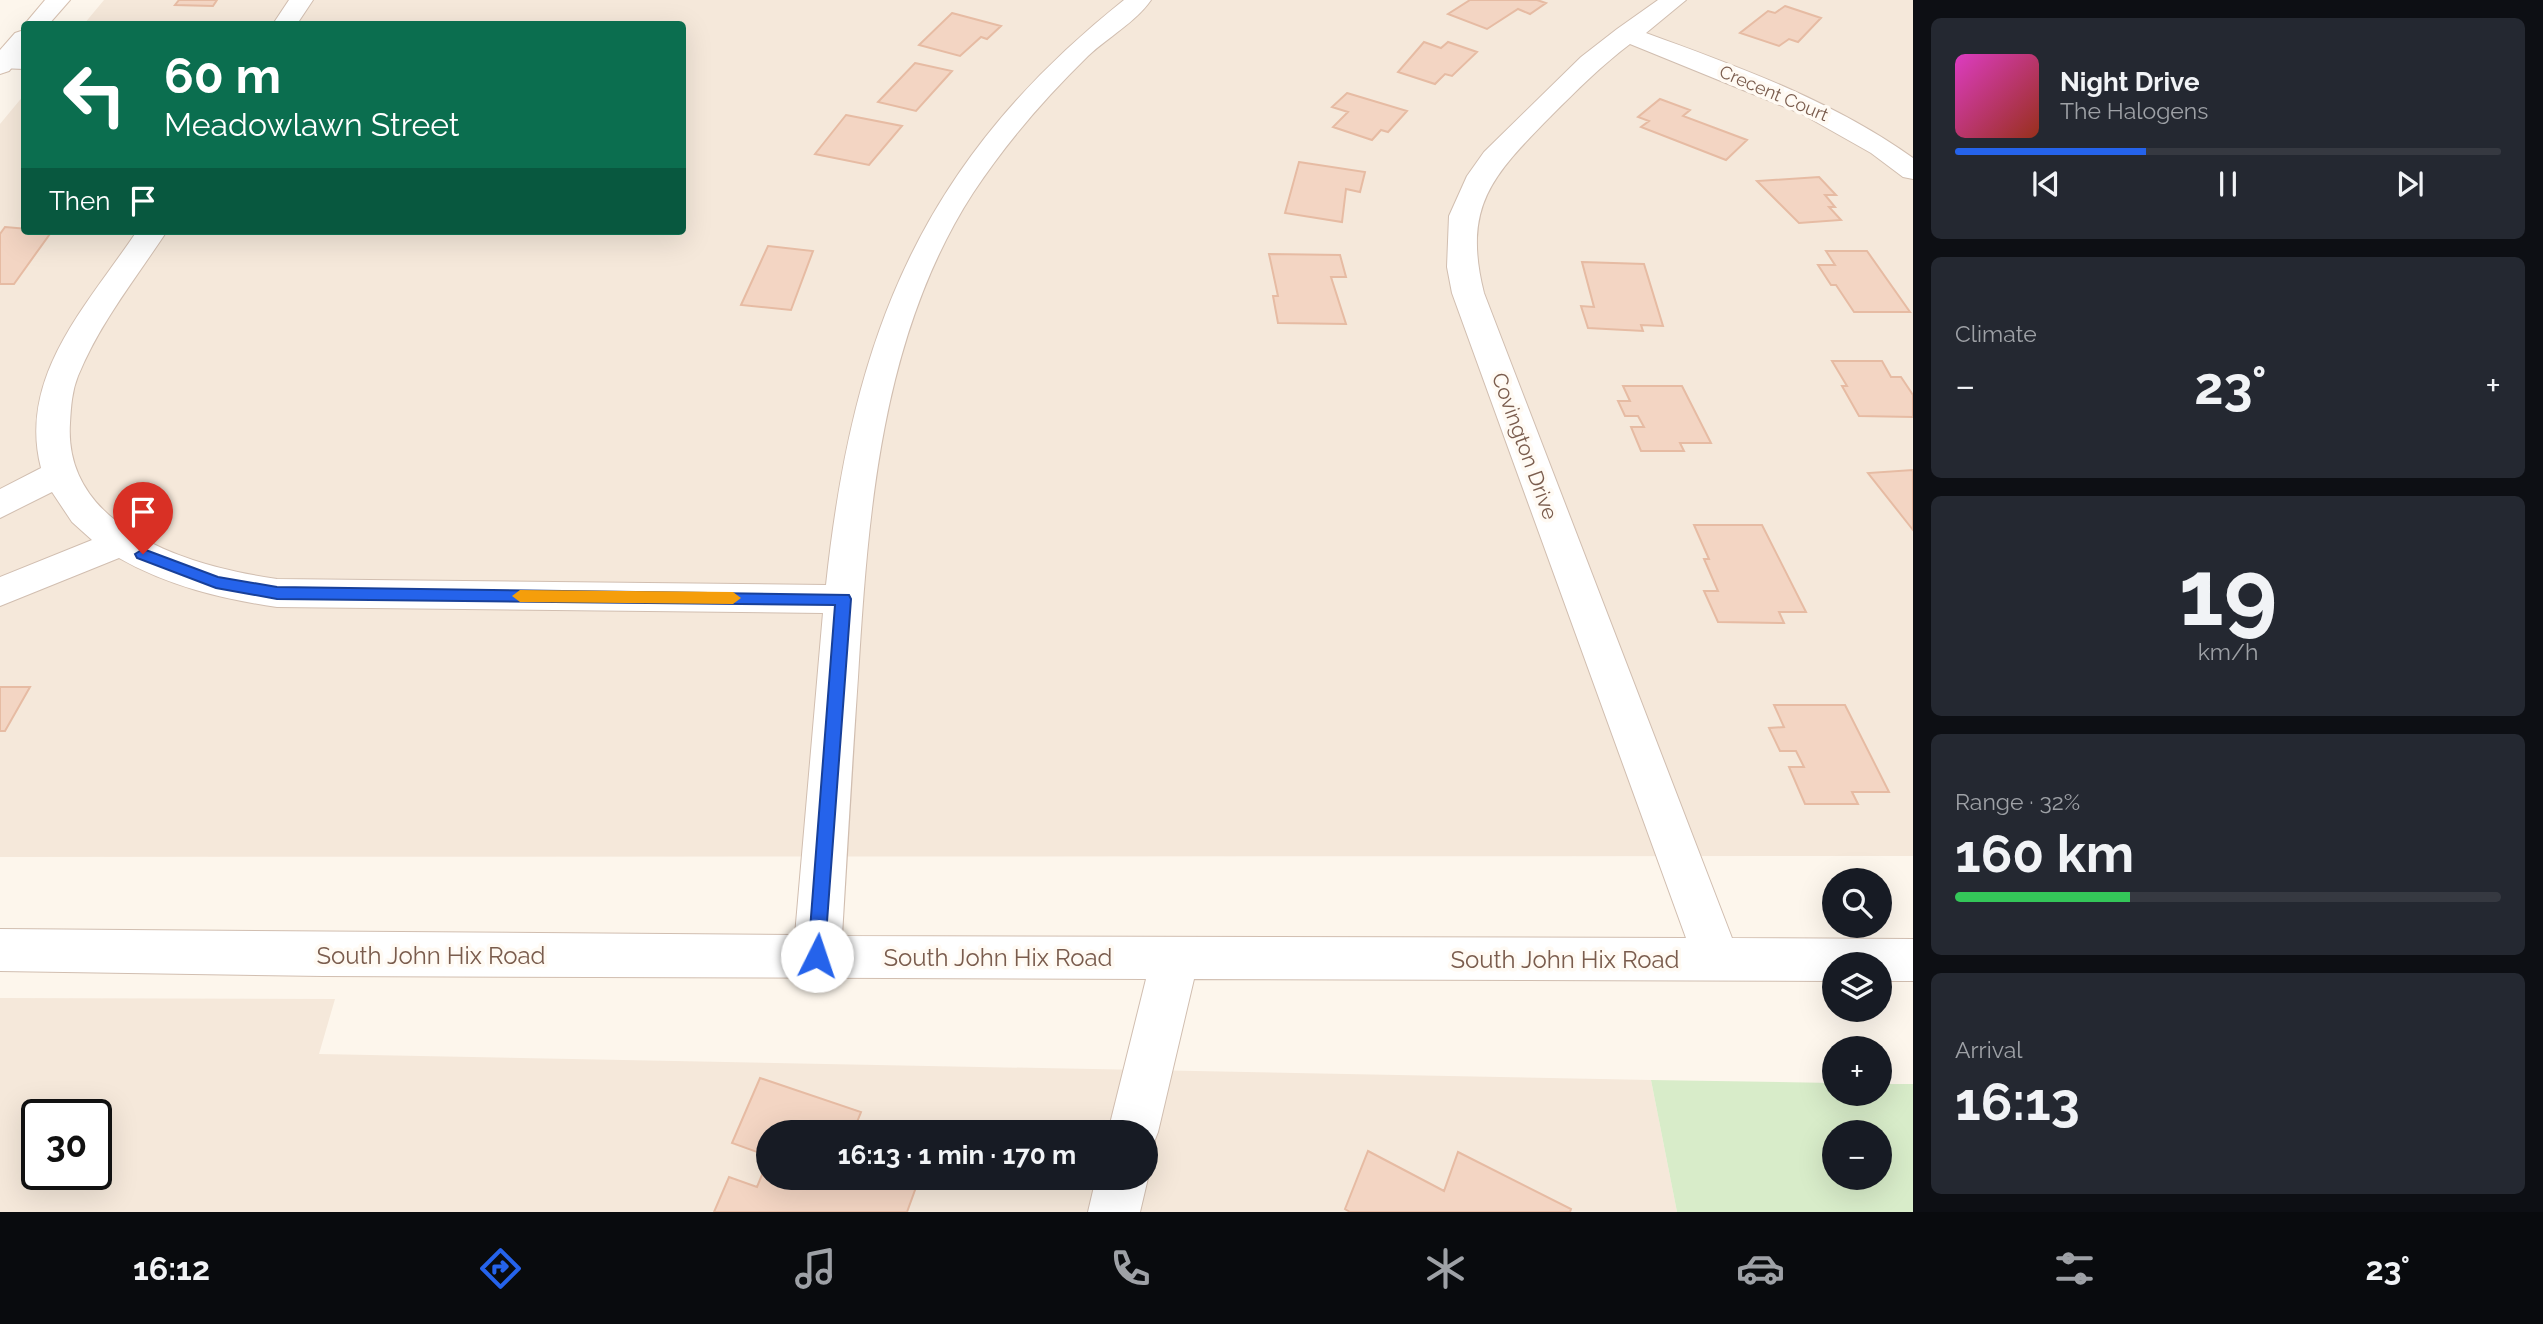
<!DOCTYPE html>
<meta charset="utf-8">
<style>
body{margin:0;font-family:Raleway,sans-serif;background:#242831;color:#f1f3f6;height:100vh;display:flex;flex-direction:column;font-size:26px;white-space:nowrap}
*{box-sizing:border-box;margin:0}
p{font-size:23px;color:#9ea1a6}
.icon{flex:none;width:38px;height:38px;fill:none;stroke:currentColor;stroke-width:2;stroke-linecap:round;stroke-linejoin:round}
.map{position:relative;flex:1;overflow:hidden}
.sheet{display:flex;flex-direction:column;gap:18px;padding:18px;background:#0d0f14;width:630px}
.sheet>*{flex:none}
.banner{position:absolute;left:21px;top:21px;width:665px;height:214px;border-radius:7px;box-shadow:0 7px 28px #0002;background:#0b6e4f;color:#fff;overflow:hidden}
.tools{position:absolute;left:1822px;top:868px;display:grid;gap:14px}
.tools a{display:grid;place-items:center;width:70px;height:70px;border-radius:50%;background:#171b24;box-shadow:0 7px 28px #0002;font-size:35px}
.speed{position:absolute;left:21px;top:1099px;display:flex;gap:14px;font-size:35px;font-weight:700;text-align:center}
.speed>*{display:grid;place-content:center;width:91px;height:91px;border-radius:50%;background:#171b24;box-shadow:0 7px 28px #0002;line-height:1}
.speed .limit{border:4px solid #111;border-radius:10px;background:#fff;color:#111}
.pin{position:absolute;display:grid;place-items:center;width:60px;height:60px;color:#fff;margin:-72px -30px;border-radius:50% 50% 50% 0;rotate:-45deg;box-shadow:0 0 7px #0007}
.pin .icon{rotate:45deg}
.me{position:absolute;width:77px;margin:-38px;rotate:4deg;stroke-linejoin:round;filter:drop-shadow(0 0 5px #0008)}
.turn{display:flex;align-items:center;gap:24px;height:147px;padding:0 28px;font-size:32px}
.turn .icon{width:91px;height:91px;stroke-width:2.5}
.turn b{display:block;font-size:49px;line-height:60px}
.then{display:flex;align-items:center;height:66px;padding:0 28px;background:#0003;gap:14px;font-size:26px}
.big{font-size:52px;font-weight:700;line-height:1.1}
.sheet .tile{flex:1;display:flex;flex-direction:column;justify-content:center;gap:10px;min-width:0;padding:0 24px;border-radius:10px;background:#242831}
.sheet .dial{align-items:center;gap:0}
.dial b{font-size:91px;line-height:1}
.song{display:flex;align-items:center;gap:21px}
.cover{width:84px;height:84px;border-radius:10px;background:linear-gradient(135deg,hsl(310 70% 55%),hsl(10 70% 35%))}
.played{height:7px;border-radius:4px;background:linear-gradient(90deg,#2563eb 35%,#363941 35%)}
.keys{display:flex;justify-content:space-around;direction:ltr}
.heat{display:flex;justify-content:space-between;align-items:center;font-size:38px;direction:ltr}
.charge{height:10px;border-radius:5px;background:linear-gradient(90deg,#34c759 32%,#363941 0)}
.trip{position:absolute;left:756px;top:1120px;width:402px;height:70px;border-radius:35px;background:#171b24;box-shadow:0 7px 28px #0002;font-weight:700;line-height:70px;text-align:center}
.tabs{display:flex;height:112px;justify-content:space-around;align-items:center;background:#090b0e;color:#9ea1a6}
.tabs .icon{width:49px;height:49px}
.tabs .current{color:#2563eb}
.tabs b{font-size:32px;color:#f1f3f6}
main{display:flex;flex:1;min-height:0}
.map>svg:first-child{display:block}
</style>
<main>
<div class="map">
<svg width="1913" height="1212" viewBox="0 0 1913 1212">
<rect width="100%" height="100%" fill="#fdf6ec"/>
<path fill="#f5e8da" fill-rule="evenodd" d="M104,0h1809v856l-1913,1v-733l24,-29v136h658v-207h-598z
M0,998l335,1 -16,55 1332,26 26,132h-1677zM37,1115h59v59h-59zM768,1132h378v46h-378z"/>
<path fill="#d8ecc9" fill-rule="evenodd" d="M1651,1080l183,3v11h46v-10h33v128h-236zM1834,1132h46v46h-46z"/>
<path fill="#f3d5c3" stroke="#e6bba3" stroke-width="2" d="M179,0h38l-4,6 -38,-1z
M1470,0h67l9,3 -16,11 -12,-5 -31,20 -39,-15z
M1785,6l36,12 -23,24 -9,-3 -10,7 -39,-13 28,-22 7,2z
M952,13l49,13 -14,13 -6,-2 -21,19 -41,-11z
M1424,42l17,6 7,-6 29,10 -25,24 -7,-2 -10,10 -37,-12z
M915,63l37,8 -36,40 -38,-9z
M1347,93l60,18 -19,21 -7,-2 -9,10 -39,-13 15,-15 -16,-5z
M1660,99l30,11 -7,6 64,24 -21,20 -85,-33 8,-6 -11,-4z
M846,115l56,11 -33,39 -54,-11z
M1299,162l66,10 -5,20 -14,-3 -4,33 -57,-9z
M1819,177l17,18h-11l10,12h-6l12,13 -42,3 -42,-42z
M5,227l47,4 -38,53h-14v-50z
M768,246l45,5 -22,59 -50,-5z
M1826,251h41l43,61h-56l-18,-27h-5l-13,-20h17z
M1269,254l71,1 6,22h-15l15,47 -68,-1 -5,-27h5z
M1582,262l62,2 19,62 -22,-1 2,6 -55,-3 -7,-22 13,1z
M1832,361h50l9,16h10l12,18v22l-54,-1 -17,-30h5z
M1623,386h59l29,57h-31l4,8h-43l-10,-24h13l-6,-11h-13l-7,-15h12z
M1913,470v60l-45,-57z
M1694,525h68l44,87h-27l5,11 -66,-1 -14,-31h14l-14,-32h5z
M0,687h30l-25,44h-5z
M1774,705h71l44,87h-37l6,12h-53l-16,-37h15l-8,-16h-16l-11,-23 15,-1z
M760,1078l101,34 -8,20h-85v24l-36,-13z
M1368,1151l76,40 14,-39 113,57 -1,3h-220l-5,-3z
M768,1160v18l151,1 -12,33h-193l15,-35 28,10z"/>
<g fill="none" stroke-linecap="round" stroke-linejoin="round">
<defs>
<path id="street" d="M289,0h24l-16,24h-24z
M1124,0h27c-15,22 -44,38 -63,56 -43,42 -82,87 -115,137 -92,142 -105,320 -115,484 -6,86 -11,172 -16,259l844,2 -234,-645 -5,-26 2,-51 18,-40 17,-24 97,-95 36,-28 41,-29h28l-40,33c93,34 186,67 267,125v21l-10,-2 -32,-24 -69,-39 -172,-70c-29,22 -53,46 -79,72 -58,59 -89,90 -67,177l248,645 181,1v42h-33v-17h-46v17l-640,-2 -36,153 -7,18 -5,2v-20h-38l38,-153 -823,-3 -323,-5v-42l795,6 28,-322 -546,-6c-55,-8 -109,-21 -158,-49l-119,48v-29l92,-37 -20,-18 -20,-30 -52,26v-29l41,-21c-24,-92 48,-165 96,-237h30c-31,47 -68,93 -89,145 -6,15 -7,30 -8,47 -7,107 123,144 207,156l549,6c27,-252 96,-424 298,-585z
M24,53v16l-24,-1v-14z
M1146,1174l2,4 -8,34h-52l8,-34h50z"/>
<path id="secondary" d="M45,0h25l-21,24 -25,1z
M24,30v23l-15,18 -9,3v-24l15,-17z"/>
</defs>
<use href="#street" stroke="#d1beb0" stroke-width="2"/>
<use href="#secondary" stroke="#d6c0b0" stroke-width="2"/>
<use href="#street" fill="#fff" fill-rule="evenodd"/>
<use href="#secondary" fill="#fff" fill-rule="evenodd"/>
</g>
<path fill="#2563eb" stroke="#184099" stroke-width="2" d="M143,549l75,28 59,10 572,8 2,4 -27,363 -7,3 -7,-3 -2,-6 27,-351 -558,-6 -61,-11 -79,-30 -2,-4z"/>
<path fill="#f59e0b" d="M520,590l213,2 8,6 -8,6 -213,-2 -8,-6z"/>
<g text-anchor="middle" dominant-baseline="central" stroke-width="7" stroke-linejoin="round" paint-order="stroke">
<g font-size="18" fill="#7a5c4d" stroke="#fffaf3">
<text transform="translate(1774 93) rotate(23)">Crecent Court</text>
</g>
<g font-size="21" fill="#7a5c4d" stroke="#fffaf3">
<text transform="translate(1525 446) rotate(70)">Covington Drive</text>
</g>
<g font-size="24" fill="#7a5c4d" stroke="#fffaf3">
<text x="431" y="955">South John Hix Road</text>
<text x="998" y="957">South John Hix Road</text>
<text x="1565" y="959">South John Hix Road</text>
</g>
</g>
</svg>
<div class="tools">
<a><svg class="icon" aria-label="search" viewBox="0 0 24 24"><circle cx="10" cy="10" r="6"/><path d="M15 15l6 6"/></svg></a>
<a><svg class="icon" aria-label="layers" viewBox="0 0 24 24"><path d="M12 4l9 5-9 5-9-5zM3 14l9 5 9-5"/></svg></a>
<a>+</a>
<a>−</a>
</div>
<div class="speed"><div class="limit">30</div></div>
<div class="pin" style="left:143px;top:554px;background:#d93025"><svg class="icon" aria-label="arrive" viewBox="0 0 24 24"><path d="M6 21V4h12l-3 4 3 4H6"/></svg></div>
<svg class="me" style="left:817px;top:956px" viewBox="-20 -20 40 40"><circle r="19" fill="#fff"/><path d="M0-13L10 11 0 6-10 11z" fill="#2563eb"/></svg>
<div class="trip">16:13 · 1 min · 170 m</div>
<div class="banner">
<div class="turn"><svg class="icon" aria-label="left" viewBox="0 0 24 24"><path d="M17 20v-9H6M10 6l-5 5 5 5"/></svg><div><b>60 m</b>Meadowlawn Street</div></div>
<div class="then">Then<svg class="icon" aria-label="arrive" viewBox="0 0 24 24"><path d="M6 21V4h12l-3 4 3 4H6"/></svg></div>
</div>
</div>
<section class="sheet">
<div class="tile">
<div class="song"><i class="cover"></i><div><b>Night Drive</b><p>The Halogens</p></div></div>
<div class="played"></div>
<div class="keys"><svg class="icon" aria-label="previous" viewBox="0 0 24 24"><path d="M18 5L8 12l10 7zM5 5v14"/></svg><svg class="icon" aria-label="pause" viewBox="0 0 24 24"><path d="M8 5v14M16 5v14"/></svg><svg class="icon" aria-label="next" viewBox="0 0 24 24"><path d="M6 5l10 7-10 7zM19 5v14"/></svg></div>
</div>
<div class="tile"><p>Climate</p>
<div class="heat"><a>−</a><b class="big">23°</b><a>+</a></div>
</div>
<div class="tile dial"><b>19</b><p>km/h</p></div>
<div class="tile"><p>Range · 32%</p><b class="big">160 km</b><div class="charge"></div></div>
<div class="tile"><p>Arrival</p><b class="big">16:13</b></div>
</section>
</main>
<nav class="tabs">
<b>16:12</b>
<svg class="icon current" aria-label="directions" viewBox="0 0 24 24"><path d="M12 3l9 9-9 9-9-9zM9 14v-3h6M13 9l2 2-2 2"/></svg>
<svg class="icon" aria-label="music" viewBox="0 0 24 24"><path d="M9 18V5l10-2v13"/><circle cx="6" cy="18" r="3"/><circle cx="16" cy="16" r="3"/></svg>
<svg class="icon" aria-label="phone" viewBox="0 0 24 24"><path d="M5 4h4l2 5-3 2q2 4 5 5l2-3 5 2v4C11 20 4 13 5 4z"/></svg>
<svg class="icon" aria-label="climate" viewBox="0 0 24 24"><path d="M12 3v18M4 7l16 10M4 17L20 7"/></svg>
<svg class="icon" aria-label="car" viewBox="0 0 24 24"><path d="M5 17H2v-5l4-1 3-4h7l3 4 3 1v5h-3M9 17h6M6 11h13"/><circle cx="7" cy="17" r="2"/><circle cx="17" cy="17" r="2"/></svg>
<svg class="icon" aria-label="filters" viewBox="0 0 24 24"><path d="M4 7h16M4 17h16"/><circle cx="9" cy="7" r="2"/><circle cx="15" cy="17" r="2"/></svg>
<b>23°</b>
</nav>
